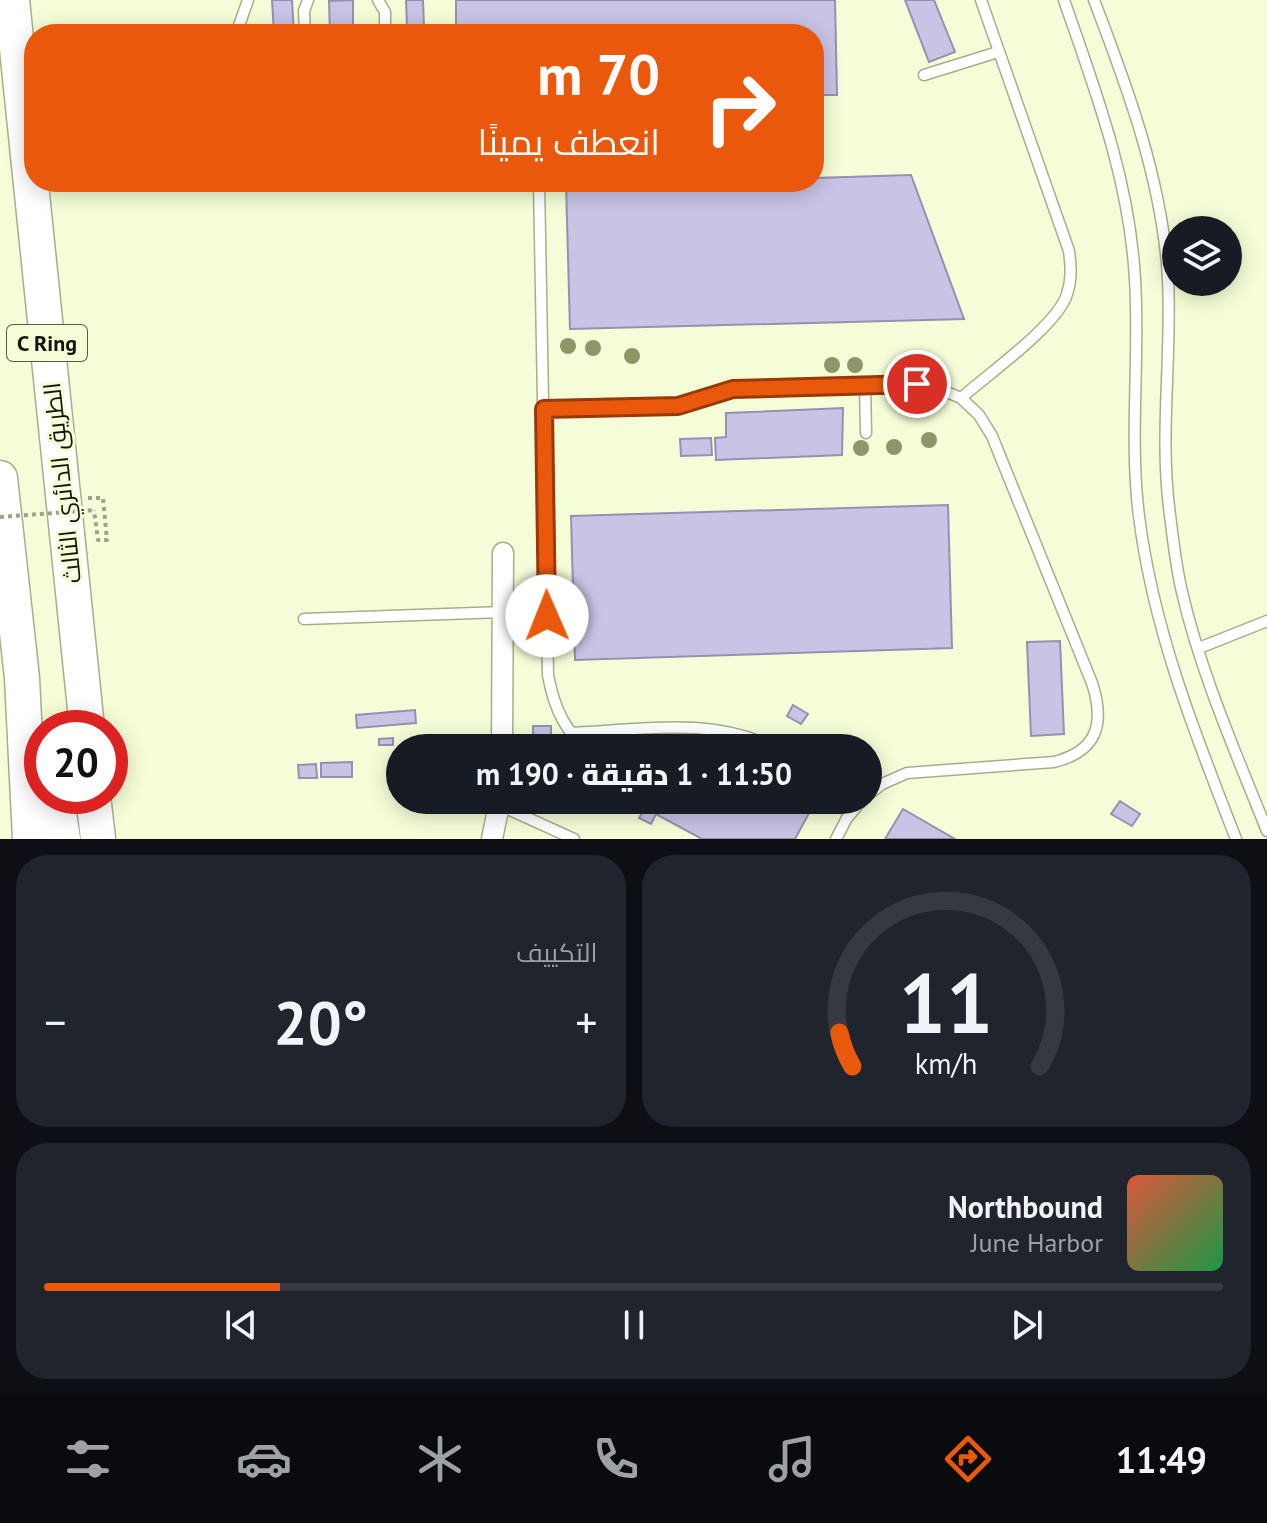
<!DOCTYPE html>
<html lang="ar">
<meta charset="utf-8">
<style>
body{margin:0;font-family:"PT Sans",Cairo,sans-serif;background:#20242c;color:#f1f3f6;direction:rtl;height:100vh;display:flex;flex-direction:column;font-size:30px;white-space:nowrap}
*{box-sizing:border-box;margin:0}
p{font-size:26px;color:#9ea1a6}
.icon{flex:none;width:44px;height:44px;fill:none;stroke:currentColor;stroke-width:2;stroke-linecap:round;stroke-linejoin:round}
.map{position:relative;height:839px;overflow:hidden;direction:ltr}
.panel{display:flex;flex-direction:column;gap:16px;padding:16px;background:#0d0f14;flex:1}
.panel>*{flex:none}
.banner{position:absolute;left:24px;top:24px;width:800px;height:168px;border-radius:32px;box-shadow:0 4px 20px #0003;direction:rtl;background:#ea580c;color:#fff;overflow:hidden}
.buttons{position:absolute;left:1162px;top:216px;display:grid;gap:16px}
.buttons a{display:grid;place-items:center;width:80px;height:80px;border-radius:50%;background:#171b24;box-shadow:0 4px 20px #0003;font-size:40px}
.speed{position:absolute;left:24px;top:710px;display:flex;gap:16px;font-size:40px;font-weight:700;text-align:center}
.speed>*{display:grid;place-content:center;width:104px;height:104px;border-radius:50%;background:#171b24;box-shadow:0 4px 20px #0003;line-height:1}
.speed .limit{border:12px solid #d22;background:#fff;color:#111}
.pin{position:absolute;display:grid;place-items:center;width:68px;height:68px;color:#fff;margin:-34px;border:4px solid #fff;border-radius:50%;box-shadow:0 2px 8px #0007}
.me{position:absolute;width:88px;margin:-44px;rotate:359deg;stroke-linejoin:round;filter:drop-shadow(0 0 6px #0008)}
.turn{display:flex;align-items:center;gap:28px;height:168px;padding:0 32px;font-size:36px}
.turn .icon{width:104px;height:104px;stroke-width:2.5}
.turn b{display:block;font-size:56px;line-height:68px}
.big{font-size:60px;font-weight:800;line-height:1.1}
.panel .tile{flex:1;display:flex;flex-direction:column;justify-content:center;gap:12px;min-width:0;padding:0 28px;border-radius:32px;background:#20242c}
.panel .dial{align-items:center;gap:0}
.dial svg{height:208px;overflow:visible;fill:none;stroke:#363941;stroke-width:7;stroke-linecap:round;text-anchor:middle}
.dial text{fill:#f1f3f6;stroke:none}
.song{display:flex;align-items:center;gap:24px}
.cover{width:96px;height:96px;border-radius:12px;background:linear-gradient(135deg,hsl(10 70% 55%),hsl(140 70% 35%))}
.played{height:8px;border-radius:4px;background:linear-gradient(90deg,#ea580c 20%,#363941 20%)}
.keys{display:flex;justify-content:space-around;direction:ltr}
.heat{display:flex;justify-content:space-between;align-items:center;font-size:44px;direction:ltr}
.panel .tiles{flex:1;display:grid;gap:16px;grid-template-columns:1fr 1fr}
.tile:last-child{grid-column:span 2}
.trip{position:absolute;left:386px;top:734px;width:496px;height:80px;border-radius:40px;background:#171b24;box-shadow:0 4px 20px #0003;font-weight:800;line-height:80px;text-align:center;direction:rtl}
.dock{display:flex;height:128px;justify-content:space-around;align-items:center;background:#090b0e;color:#9ea1a6}
.dock .icon{width:56px;height:56px}
.dock .active{color:#ea580c}
.dock b{font-size:36px;color:#f1f3f6}
.map>svg:first-child{display:block}
</style>
<div class="map">
<svg width="1267" height="839" viewBox="0 0 1267 839">
<rect width="100%" height="100%" fill="#f5fdd8"/>
<path fill="#c9c3e5" stroke="#9690b0" stroke-width="2" d="M272,0h20l2,34h-20z
M353,0v34h-23l-1,-33z
M406,0h17l1,28h-17z
M456,0h379l2,95h-23v-61h-358z
M905,0h29l21,52 -26,10z
M404,30h20v4h-20z
M911,175l53,144 -394,10 -4,-145 248,-2v-4z
M843,408l-1,47 -126,5 -1,-22 11,-1v-24z
M711,438l1,17 -31,1 -1,-17z
M948,505l4,143 -377,12 -4,-144z
M1060,641l4,93 -33,2 -4,-94z
M793,705l15,9 -7,10 -14,-8z
M415,710l1,13 -59,5 -1,-13z
M533,726h18v22h-18z
M393,738v7h-14v-6z
M352,762v15h-31v-14z
M316,764l1,14h-18l-1,-13z
M552,800h20l-5,9z
M649,800h158l7,4 -19,35h-93l-46,-25 -5,10 -12,-6z
M1120,801l20,13 -8,12 -21,-12z
M903,809l52,30h-70z"/>
<g fill="none" stroke-linecap="round" stroke-linejoin="round">
<defs>
<path id="lane" d="M378,0l7,12v22
M1064,0c32,92 66,182 71,280 5,78 -6,158 4,236 14,113 56,218 97,323
M1094,0c34,89 69,183 74,279 4,79 -9,157 2,236 3,25 6,52 12,77 19,82 54,161 85,239
M236,34l12,-34
M305,34l-1,-23 4,-11
M924,75l74,-23
M539,182l9,493c5,28 15,57 40,73
M865,385l1,48
M961,398c26,-23 97,-73 106,-104 5,-15 4,-28 2,-43l-88,-251
M544,409l134,-3 55,-17 184,-5 15,2 29,12 18,17 13,21 100,247c13,40 6,68 -38,79l-147,11 -25,11 -14,11
M304,619l199,-7
M1199,648l68,-27
M572,733c67,-3 140,-17 202,15
M499,805l75,34
M836,839l11,-21 15,-18"/>
<path id="street" d="M502,748l1,-195
M492,839l8,-39"/>
<path id="highway" d="M12,0l75,728
M0,478l22,200 8,161
M56,796l7,43
M93,796l5,43"/>
</defs>
<use href="#lane" stroke="#a6ae8c" stroke-width="13"/>
<use href="#street" stroke="#a6ae8c" stroke-width="23"/>
<use href="#highway" stroke="#a6ae8c" stroke-width="37"/>
<path stroke="#9ea388" stroke-width="4" stroke-dasharray="4 4" stroke-linecap="butt" d="M88,498h15l4,42h-9l-4,-30
M110,743l4,37"/>
<use href="#lane" stroke="#fff" stroke-width="10"/>
<use href="#street" stroke="#fff" stroke-width="20"/>
<use href="#highway" stroke="#fff" stroke-width="34"/>
<path stroke="#9ea388" stroke-width="4" stroke-dasharray="4 4" stroke-linecap="butt" d="M0,517l94,-7"/>
</g>
<g fill="#8e9669">
<circle cx="568" cy="346" r="8"/>
<circle cx="593" cy="348" r="8"/>
<circle cx="632" cy="356" r="8"/>
<circle cx="832" cy="365" r="8"/>
<circle cx="855" cy="365" r="8"/>
<circle cx="929" cy="440" r="8"/>
<circle cx="894" cy="447" r="8"/>
<circle cx="861" cy="448" r="8"/>
</g>
<g fill="none" stroke-linecap="round" stroke-linejoin="round">
<defs>
<path id="route" d="M547,616l-3,-207 134,-3 55,-17 184,-5"/>
</defs>
<use href="#route" stroke="#983908" stroke-width="20"/>
<use href="#route" stroke="#ea580c" stroke-width="14"/>
</g>
<g text-anchor="middle" dominant-baseline="central" stroke-width="6" stroke-linejoin="round" paint-order="stroke">
<rect fill="#f5fdd8" stroke="#575b47" stroke-width="2" x="7" y="325" width="80" height="36" rx="6"/>
<g font-size="22" font-weight="bold" fill="#131509">
<text x="47" y="343">C Ring</text>
</g>
<g font-size="24" fill="#131509" stroke="#f5fdd8">
<text transform="translate(62 483) rotate(-96)">الطريق الدائري الثالث</text>
</g>
</g>
</svg>
<div class="buttons">
<a><svg class="icon" aria-label="layers" viewBox="0 0 24 24"><path d="M12 4l9 5-9 5-9-5zM3 14l9 5 9-5"/></svg></a>
</div>
<div class="speed"><div class="limit">20</div></div>
<div class="pin" style="left:917px;top:384px;background:#d93025"><svg class="icon" aria-label="arrive" viewBox="0 0 24 24"><path d="M6 21V4h12l-3 4 3 4H6"/></svg></div>
<svg class="me" style="left:547px;top:616px" viewBox="-20 -20 40 40"><circle r="19" fill="#fff"/><path d="M0-13L10 11 0 6-10 11z" fill="#ea580c"/></svg>
<div class="trip">11:50 · 1 دقيقة · 190 m</div>
<div class="banner">
<div class="turn"><svg class="icon" aria-label="right" viewBox="0 0 24 24"><path d="M7 20v-9h11M14 6l5 5-5 5"/></svg><div><b>70 m</b>انعطف يمينًا</div></div>
</div>
</div>
<section class="panel">
<div class="tiles">
<div class="tile dial"><svg viewBox="0 0 100 80">
<path d="M14 69A42 42 0 1 1 86 69"/>
<path d="M14 69A42 42 0 0 1 9 56" stroke="#ea580c"/>
<text x="50" y="56" font-size="32" font-weight="700">11</text>
<text x="50" y="72" font-size="11">km/h</text>
</svg></div>
<div class="tile"><p>التكييف</p>
<div class="heat"><a>−</a><b class="big">20°</b><a>+</a></div>
</div>
<div class="tile">
<div class="song"><i class="cover"></i><div><b>Northbound</b><p>June Harbor</p></div></div>
<div class="played"></div>
<div class="keys"><svg class="icon" aria-label="previous" viewBox="0 0 24 24"><path d="M18 5L8 12l10 7zM5 5v14"/></svg><svg class="icon" aria-label="pause" viewBox="0 0 24 24"><path d="M8 5v14M16 5v14"/></svg><svg class="icon" aria-label="next" viewBox="0 0 24 24"><path d="M6 5l10 7-10 7zM19 5v14"/></svg></div>
</div>
</div>
</section>
<nav class="dock">
<b>11:49</b>
<svg class="icon active" aria-label="directions" viewBox="0 0 24 24"><path d="M12 3l9 9-9 9-9-9zM9 14v-3h6M13 9l2 2-2 2"/></svg>
<svg class="icon" aria-label="music" viewBox="0 0 24 24"><path d="M9 18V5l10-2v13"/><circle cx="6" cy="18" r="3"/><circle cx="16" cy="16" r="3"/></svg>
<svg class="icon" aria-label="phone" viewBox="0 0 24 24"><path d="M5 4h4l2 5-3 2q2 4 5 5l2-3 5 2v4C11 20 4 13 5 4z"/></svg>
<svg class="icon" aria-label="climate" viewBox="0 0 24 24"><path d="M12 3v18M4 7l16 10M4 17L20 7"/></svg>
<svg class="icon" aria-label="car" viewBox="0 0 24 24"><path d="M5 17H2v-5l4-1 3-4h7l3 4 3 1v5h-3M9 17h6M6 11h13"/><circle cx="7" cy="17" r="2"/><circle cx="17" cy="17" r="2"/></svg>
<svg class="icon" aria-label="filters" viewBox="0 0 24 24"><path d="M4 7h16M4 17h16"/><circle cx="9" cy="7" r="2"/><circle cx="15" cy="17" r="2"/></svg>
</nav>
